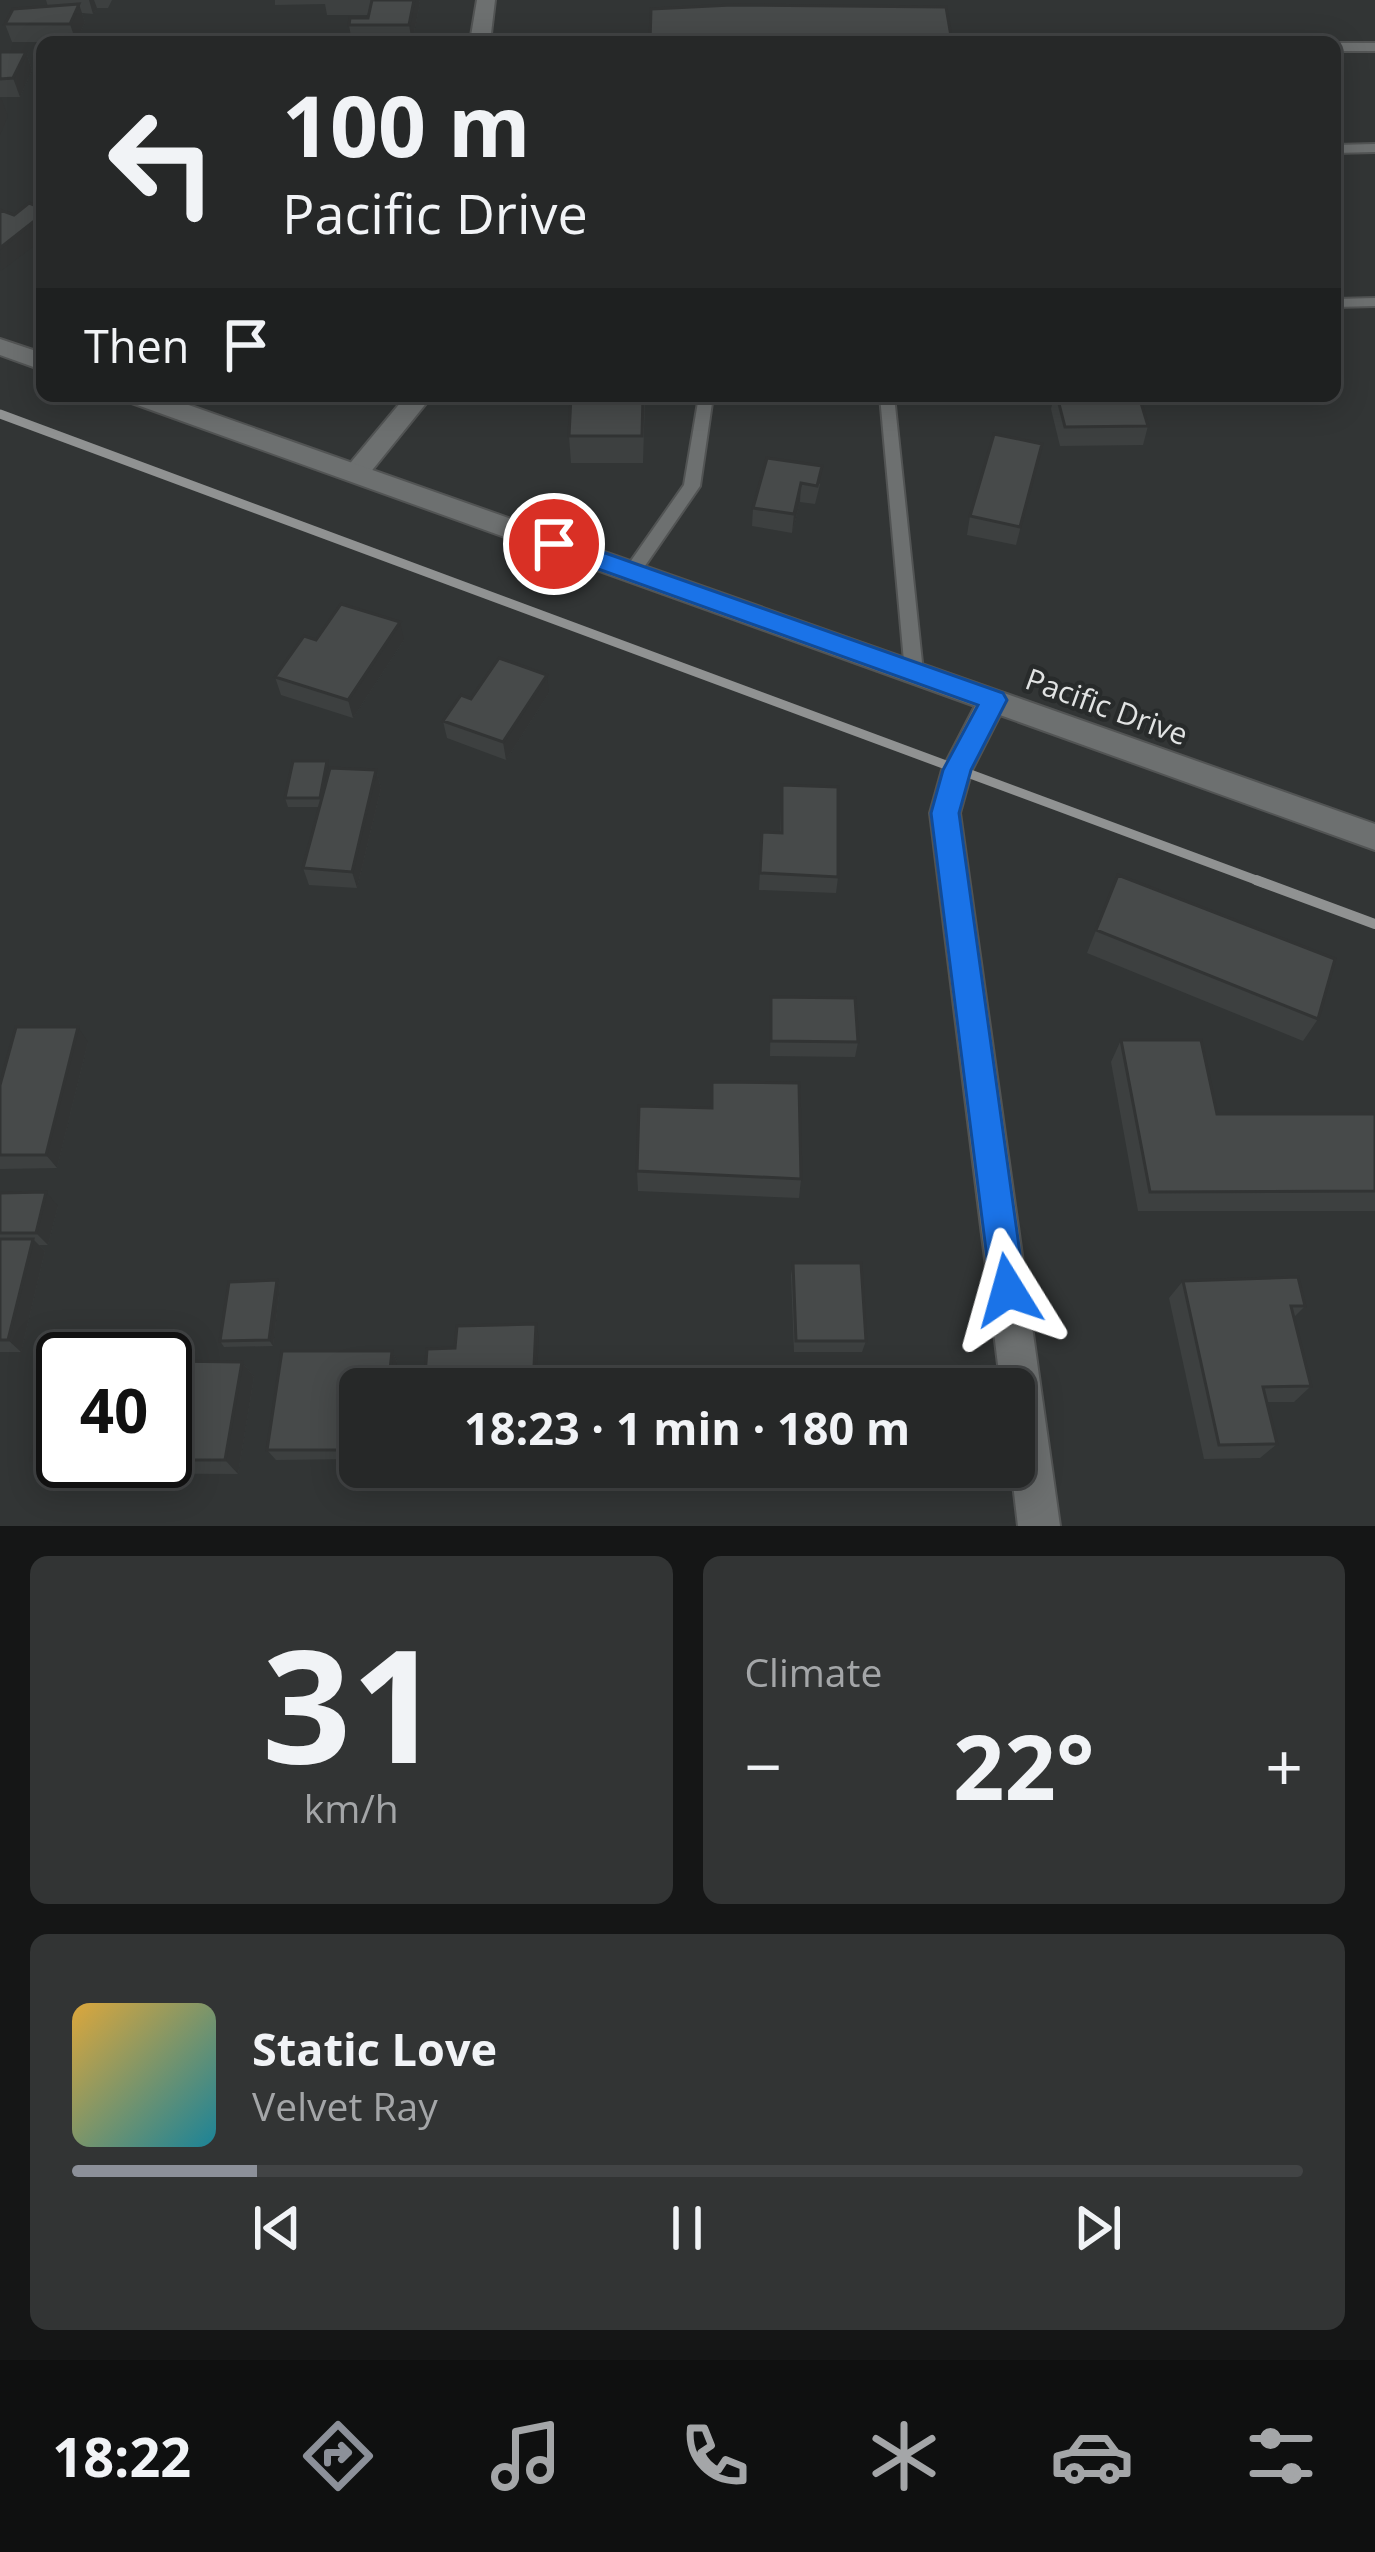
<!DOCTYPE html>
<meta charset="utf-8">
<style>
body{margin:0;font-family:"Open Sans",sans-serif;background:#323434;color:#f1f3f6;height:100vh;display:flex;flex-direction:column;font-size:45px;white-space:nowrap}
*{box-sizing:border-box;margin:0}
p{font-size:39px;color:#a4a6a8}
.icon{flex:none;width:66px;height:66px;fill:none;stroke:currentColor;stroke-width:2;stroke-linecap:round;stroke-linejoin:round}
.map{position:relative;height:1526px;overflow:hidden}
.panel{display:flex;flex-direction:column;gap:30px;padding:30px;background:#151616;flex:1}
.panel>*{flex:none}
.hud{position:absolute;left:36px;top:36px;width:1305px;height:366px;border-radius:18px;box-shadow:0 6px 30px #0003,0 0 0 3px #424445;background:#262828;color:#f1f3f6;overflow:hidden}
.speed{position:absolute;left:36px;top:1332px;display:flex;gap:24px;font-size:60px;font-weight:700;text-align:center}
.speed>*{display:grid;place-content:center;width:156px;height:156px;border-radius:50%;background:#262828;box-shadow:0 6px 30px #0003,0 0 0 3px #424445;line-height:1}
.speed .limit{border:6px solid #111;border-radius:18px;background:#fff;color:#111}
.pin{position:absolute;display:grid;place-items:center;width:102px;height:102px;color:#fff;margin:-51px;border:6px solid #fff;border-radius:50%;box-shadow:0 3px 12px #0007}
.me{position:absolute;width:132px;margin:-66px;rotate:352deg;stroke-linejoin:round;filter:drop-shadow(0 0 9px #0008)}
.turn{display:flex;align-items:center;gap:42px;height:252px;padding:0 48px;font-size:54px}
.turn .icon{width:156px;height:156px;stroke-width:2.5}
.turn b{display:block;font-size:84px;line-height:102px}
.then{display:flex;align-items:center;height:114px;padding:0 48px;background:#0003;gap:24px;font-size:45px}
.big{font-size:90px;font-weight:700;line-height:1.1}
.panel .card{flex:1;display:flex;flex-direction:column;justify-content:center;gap:18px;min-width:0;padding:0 42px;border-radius:18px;background:#323434}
.panel .dial{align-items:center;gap:0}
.dial b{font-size:156px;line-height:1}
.song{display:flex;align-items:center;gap:36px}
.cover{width:144px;height:144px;border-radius:18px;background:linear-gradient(135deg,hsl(40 70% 55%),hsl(190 70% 35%))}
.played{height:12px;border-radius:6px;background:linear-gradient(90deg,#8c9099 15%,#424445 15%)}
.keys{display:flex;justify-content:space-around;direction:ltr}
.heat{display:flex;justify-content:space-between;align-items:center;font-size:66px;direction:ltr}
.panel .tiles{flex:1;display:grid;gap:30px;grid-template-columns:1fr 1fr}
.card:last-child{grid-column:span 2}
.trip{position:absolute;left:339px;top:1368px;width:696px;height:120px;border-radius:18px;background:#262828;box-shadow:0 6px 30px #0003,0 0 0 3px #424445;font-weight:700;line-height:120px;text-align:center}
.menu{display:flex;height:192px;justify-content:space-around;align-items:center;background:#0f1010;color:#a4a6a8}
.menu .icon{width:84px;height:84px}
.menu .selected{color:#8c9099}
.menu b{font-size:54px;color:#f1f3f6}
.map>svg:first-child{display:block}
</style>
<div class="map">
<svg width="1375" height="1526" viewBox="0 0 1375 1526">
<rect width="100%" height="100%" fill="#323535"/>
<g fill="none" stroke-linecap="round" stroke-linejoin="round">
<defs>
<path id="service" d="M1335,43h40v8h-40z
M1375,144v8l-40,1v-8z
M1375,298v8l-40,1v-8z
M699,396h14l-13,90 -62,90h-12l-2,-4 2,-4 58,-83z
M880,396h14l29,276 -9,7 -9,-7z"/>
<path id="minor" d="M477,0h18l-5,42h-20z
M406,396h26l-67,83h-18l-4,-6 4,-6z"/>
<path id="tertiary" d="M0,339l42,14v17l-42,-15z
M126,396h37l1212,428v26l-375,-135 -28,55 -12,43 100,713h-42l-7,-59 3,-78h-13l-71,-576 12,-43 33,-64 -846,-304z"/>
</defs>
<use href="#service" stroke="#525454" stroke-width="4"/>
<use href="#minor" stroke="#525454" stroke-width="4"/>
<use href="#tertiary" stroke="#525454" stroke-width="4"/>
<use href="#service" fill="#6d7070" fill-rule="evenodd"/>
<use href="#minor" fill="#6d7070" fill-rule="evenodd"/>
<use href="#tertiary" fill="#6d7070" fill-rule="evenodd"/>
<path stroke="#909292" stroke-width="9" d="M0,414l1264,469"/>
<path stroke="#909292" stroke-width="10" d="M1256,880l119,44"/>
</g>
<path fill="#3d4040" d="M46,0h66l-4,8h-11l-4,6 -11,-1 3,9 -9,20h-64l-7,-18 43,-17z
M275,0h144l1,3 -8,39h-60l-3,-17 19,-7 1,-3h-42l-2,-11 -50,1z
M0,52h26l6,18 -12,27h-20z
M571,396h74l-2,67h-72l-2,-27z
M1054,396h85l9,30 -5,19 -83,1 -9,-37z
M1042,444l-26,101 -49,-10 3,-19z
M767,458l53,26 -5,20 -15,-2 -8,31 -40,-7 1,-18z
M404,640l-51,78 -72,-23 -6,-18z
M549,693l-43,67 -59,-22 -4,-17 28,-22z
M330,770h46l5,18 -24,100 -48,-3 -6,-17 17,-61h-32l-3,-9z
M782,785l56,92 -2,16 -77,-3 3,-58 18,1z
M1118,875l200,144 -15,22 -216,-88z
M771,997l87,45 -3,15 -85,-1z
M1121,1040l96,74h158v97h-237l-27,-149z
M88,1042l-31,126 -57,1v-84z
M637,1171l164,8 -2,19 -161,-7z
M0,1193l58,13 -10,39h-9l6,6 -24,101h-21z
M793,1263l73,78 -4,11h-68l-3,-77z
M277,1280l3,6 -7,60 -49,1 -4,-6z
M1183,1281l122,25 -11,11 17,69 -17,16h-27l10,42 -17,14 -56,1 -35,-161z
M392,1351l5,11 -37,27v41h-3l-3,29 -78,1 -9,-10z
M63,1361v100h102v-100l77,1 12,15 -16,97 -188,-1 -19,-13z
M454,1467h79v4l-76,2z
M764,1467h115l1,13 -4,9h-111z"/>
<path fill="#323434" d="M89,0h5l3,8 -4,6z
M414,0h5l1,3 -8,39 -3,-17z
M79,4l6,18 -9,20 -6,-18z
M26,52l6,18 -12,27 -7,-19z
M1,98l7,18 -8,19v-35z
M42,215v25l-41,31 -1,-23z
M801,483l-1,19 -8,31 2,-19z
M400,622l4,18 -51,78 -5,-18z
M547,675l2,18 -43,67 -3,-18z
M327,761l3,9 -8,37 -2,-9z
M376,770l5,18 -24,100 -5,-16z
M78,1027l10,15 -31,126 -11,-13z
M46,1192l12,14 -10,39 -12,-12z
M33,1239l12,12 -24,101 -13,-12z
M277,1280l3,6 -7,60 -4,-6z
M536,1324l3,12 -3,53h-3z
M392,1351l5,11 -3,27h-6z
M242,1362l12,15 -16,97 -13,-14z
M351,1421l6,9 -3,29 -7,-9z"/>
<path fill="#474a4a" stroke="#323434" stroke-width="3" d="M372,0h42l-5,25h-60l1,-7h18z
M79,4l-9,20h-65l8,-15z
M732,5l214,2 6,35h-302l1,-33z
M242,38l47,4h-50z
M0,52h26l-13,26 -13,1z
M29,203l13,5v7l-42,33v-38l14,5z
M571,396h72l-1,40h-73z
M1057,396h82l9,30 -83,1z
M994,434l48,10 -22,83 -50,-11z
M767,458l55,8 -5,20 -16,-3 -7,31 -41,-6z
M341,604l59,18 -52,78 -73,-23 29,-41 12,4z
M499,658l48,17 -44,67 -60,-21 18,-26 10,4z
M293,761h34l-7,37h-35z
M330,768l46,2 -24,102 -49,-4z
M782,785l56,2v90l-78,-4 2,-41 20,1z
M1118,875l217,84 -17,60 -222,-89z
M771,997l84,1 3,44 -87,-1z
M16,1027h62l-32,128h-46v-70z
M1121,1040h80l16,74h158v77l-225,1z
M712,1082l87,1 2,96 -164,-8 2,-65 73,2z
M46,1192l-10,41h-36v-40z
M0,1239h33l-25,101h-8z
M793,1263h68l5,78h-70z
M1298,1277l7,29h-14l20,80 -48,1 14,57 -58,1 -36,-164z
M277,1280l-8,60 -49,1 9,-59z
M536,1324l-3,65h-109l3,-40 28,-1 2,-22z
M282,1351h110l-4,38h-28v31l-9,1 -4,29h-80z
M55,1361h8v99h-32z
M165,1361l77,1 -17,98h-60z
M748,1382l1,7h-48v-6z
M766,1467h113l1,13h-113z"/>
<path fill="#1a73e8" stroke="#114b97" stroke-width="3" d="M554,535l449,158 4,7 -36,70 -12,43 66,477 -5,12 -12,5 -12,-5 -5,-12 -60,-477 12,-43 35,-65 -433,-155v-13z"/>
<g text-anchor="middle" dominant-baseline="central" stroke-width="9" stroke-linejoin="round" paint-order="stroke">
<g font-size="30" fill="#e1e3e3" stroke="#282b2b">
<text transform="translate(1107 706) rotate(20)">Pacific Drive</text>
</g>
</g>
</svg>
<div class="speed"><div class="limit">40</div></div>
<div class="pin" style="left:554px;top:544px;background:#d93025"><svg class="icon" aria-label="arrive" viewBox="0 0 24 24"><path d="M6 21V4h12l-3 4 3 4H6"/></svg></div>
<svg class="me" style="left:1008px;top:1290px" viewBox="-20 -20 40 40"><path d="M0-17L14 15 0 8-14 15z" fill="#1a73e8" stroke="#fff" stroke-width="4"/></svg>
<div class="trip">18:23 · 1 min · 180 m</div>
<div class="hud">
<div class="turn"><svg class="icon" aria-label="left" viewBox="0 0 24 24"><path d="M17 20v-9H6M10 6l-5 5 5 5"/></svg><div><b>100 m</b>Pacific Drive</div></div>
<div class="then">Then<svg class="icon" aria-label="arrive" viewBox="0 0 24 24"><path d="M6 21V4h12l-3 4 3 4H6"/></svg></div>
</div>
</div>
<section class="panel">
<div class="tiles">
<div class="card dial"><b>31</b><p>km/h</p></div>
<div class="card"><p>Climate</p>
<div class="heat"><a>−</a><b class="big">22°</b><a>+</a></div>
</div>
<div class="card">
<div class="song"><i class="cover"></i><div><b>Static Love</b><p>Velvet Ray</p></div></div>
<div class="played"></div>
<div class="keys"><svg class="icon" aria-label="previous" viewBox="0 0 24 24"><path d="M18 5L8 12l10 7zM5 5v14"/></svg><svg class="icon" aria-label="pause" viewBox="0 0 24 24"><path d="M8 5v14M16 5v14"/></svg><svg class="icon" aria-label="next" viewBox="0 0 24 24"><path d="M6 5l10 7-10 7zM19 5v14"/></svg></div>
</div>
</div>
</section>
<nav class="menu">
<b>18:22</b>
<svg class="icon selected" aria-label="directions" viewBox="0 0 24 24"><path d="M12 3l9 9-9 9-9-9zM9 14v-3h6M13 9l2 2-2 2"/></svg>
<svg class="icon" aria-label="music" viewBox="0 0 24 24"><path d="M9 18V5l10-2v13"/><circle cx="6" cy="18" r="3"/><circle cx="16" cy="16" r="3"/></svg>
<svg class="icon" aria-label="phone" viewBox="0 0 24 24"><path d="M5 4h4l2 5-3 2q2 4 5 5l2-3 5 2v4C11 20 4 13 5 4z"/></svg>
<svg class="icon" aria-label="climate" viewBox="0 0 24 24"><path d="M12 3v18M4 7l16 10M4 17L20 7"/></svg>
<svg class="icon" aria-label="car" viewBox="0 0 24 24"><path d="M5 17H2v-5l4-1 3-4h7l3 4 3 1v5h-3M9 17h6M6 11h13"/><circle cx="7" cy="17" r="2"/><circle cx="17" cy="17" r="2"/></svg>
<svg class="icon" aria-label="filters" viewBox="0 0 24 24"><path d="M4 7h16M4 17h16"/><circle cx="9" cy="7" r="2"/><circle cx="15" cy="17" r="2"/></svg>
</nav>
